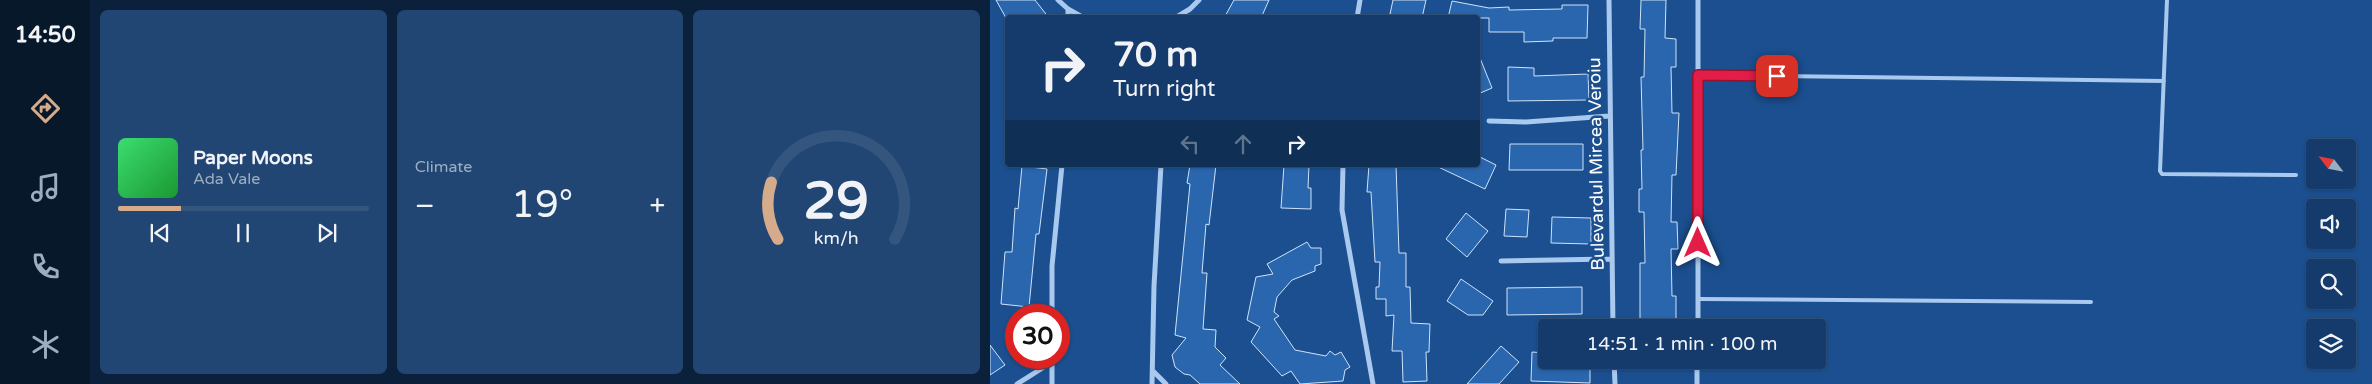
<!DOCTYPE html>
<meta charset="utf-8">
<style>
body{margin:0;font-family:"Varela Round",sans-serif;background:#214673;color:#f1f3f6;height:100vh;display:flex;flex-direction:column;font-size:19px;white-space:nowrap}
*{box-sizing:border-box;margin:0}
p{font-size:16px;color:#9dadc1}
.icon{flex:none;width:28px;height:28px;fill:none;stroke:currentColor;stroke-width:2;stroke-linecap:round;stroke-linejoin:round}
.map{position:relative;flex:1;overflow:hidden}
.side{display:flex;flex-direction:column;gap:10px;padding:10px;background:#0b203b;width:900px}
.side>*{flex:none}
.banner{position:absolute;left:15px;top:15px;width:475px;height:152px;border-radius:5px;box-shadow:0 1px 4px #0004,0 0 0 1px #33557e;background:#143b6b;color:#f1f3f6;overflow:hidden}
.needle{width:32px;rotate:302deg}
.buttons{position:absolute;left:1316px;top:139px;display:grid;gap:10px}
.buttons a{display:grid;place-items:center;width:50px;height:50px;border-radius:5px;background:#143b6b;box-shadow:0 1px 4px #0004,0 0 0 1px #33557e;font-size:25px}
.speed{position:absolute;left:15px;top:304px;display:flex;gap:10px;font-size:25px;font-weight:700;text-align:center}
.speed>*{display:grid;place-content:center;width:65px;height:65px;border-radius:50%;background:#143b6b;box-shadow:0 1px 4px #0004,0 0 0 1px #33557e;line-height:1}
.speed .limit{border:8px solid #d22;background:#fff;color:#111}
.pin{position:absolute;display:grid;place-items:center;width:42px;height:42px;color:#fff;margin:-21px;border-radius:10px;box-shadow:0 2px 8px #0006}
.me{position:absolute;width:55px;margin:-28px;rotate:0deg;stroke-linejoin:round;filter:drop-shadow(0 0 4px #0008)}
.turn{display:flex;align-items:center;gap:18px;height:105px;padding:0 25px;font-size:22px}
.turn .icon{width:65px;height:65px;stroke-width:2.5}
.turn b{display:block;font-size:35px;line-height:42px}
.lanes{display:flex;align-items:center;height:48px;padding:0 25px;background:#0003;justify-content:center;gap:25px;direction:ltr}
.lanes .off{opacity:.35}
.big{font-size:38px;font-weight:600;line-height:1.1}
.side .card{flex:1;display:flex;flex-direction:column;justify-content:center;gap:8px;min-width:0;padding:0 18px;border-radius:8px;background:#214673}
.side .dial{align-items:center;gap:0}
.dial svg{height:130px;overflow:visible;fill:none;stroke:#33557e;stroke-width:7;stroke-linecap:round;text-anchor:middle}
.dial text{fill:#f1f3f6;stroke:none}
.song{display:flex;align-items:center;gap:15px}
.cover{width:60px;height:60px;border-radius:8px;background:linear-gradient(135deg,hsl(140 70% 55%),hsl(130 70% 35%))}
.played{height:5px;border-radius:2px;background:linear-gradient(90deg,#d6ab8b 25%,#33557e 25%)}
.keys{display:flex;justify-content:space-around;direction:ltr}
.heat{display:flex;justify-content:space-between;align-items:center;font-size:28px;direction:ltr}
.side .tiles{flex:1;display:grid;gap:10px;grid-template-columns:repeat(3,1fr)}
.trip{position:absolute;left:548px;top:319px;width:288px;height:50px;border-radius:5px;background:#143b6b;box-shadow:0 1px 4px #0004,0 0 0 1px #33557e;font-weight:600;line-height:50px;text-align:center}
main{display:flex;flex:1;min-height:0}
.menu{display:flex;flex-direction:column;width:90px;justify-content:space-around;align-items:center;background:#08182b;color:#9dadc1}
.menu .icon{width:35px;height:35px}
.menu .selected{color:#d6ab8b}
.menu b{font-size:22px;color:#f1f3f6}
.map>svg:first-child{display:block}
</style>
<main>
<nav class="menu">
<b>14:50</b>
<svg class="icon selected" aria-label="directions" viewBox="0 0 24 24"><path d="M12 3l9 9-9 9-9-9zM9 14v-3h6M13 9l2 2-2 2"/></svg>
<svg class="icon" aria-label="music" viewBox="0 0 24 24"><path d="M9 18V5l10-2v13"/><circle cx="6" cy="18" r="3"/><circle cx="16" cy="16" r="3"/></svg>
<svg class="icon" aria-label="phone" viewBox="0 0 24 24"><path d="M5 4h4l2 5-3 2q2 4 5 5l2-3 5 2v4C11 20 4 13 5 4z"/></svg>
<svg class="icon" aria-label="climate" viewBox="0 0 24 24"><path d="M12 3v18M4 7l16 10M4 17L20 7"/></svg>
</nav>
<section class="side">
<div class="tiles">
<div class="card">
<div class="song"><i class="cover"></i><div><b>Paper Moons</b><p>Ada Vale</p></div></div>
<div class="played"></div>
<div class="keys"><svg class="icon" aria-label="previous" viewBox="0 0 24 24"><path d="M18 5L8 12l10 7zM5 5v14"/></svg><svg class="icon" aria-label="pause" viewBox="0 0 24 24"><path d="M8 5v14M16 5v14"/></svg><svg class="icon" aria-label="next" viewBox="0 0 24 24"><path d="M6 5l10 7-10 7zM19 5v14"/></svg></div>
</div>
<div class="card"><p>Climate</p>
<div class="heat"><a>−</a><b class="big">19°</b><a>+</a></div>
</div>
<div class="card dial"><svg viewBox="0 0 100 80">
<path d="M14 69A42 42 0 1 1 86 69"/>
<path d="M14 69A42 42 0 0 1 10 34" stroke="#d6ab8b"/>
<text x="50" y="56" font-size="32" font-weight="700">29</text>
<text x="50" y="72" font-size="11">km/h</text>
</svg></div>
</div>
</section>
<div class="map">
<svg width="1382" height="384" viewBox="0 0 1382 384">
<rect width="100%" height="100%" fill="#1b4f8f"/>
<path fill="#2a66ad" stroke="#cfe3fa" d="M6,0h39l14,18h-43z
M244,0h35l-8,18h-37z
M403,0h33l-4,18h-16l-16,-4z
M651,0h25l-1,38 11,1v28h-5l1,46h7l-3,62h-4l-1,47h6l1,27h-7l1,47h4v27l-36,1v-61h5l-1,-51h-5v-23h3l-1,-39h2l-2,-73h3l1,-48h-5z
M462,1l37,7 20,-1v3l53,-1v-4h26l-1,33h-34v3l-29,1v-10h-35v-14h-41z
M488,53l14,35 -14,6z
M518,67l26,1v8l54,-2 1,26 -81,1z
M520,144h73v26h-74z
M488,156l18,9 -11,24 -51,-24h44z
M200,165h26l-7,60 -3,-1 -4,49h5l-4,56 13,1 -1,17 11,11 -6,7 20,19h-40l-10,-9 -6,-1 -9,-7 -3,-12 14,-17 -11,-3 15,-151 -3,-1z
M294,165h25l-1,23h3v21l-30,-1z
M379,165h27l3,88h7v34h4l1,36 19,1 -1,28h-3l1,29 -24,1 -1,-31h-10l2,-36 -8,1v-17h-10v-12h3l1,-25h-5l-4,-70h-4z
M32,166l25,3 -8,65h-3l-7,73 -28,-3 4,-52h7l3,-44 3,1z
M516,209l23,1 -2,27 -23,-1z
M476,213l22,18 -21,26 -21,-18z
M562,217l39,1v26l-40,-1z
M317,242l4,6h10v16l-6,2v5l-23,9 -15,17 -3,15 5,4 -5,3 21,31 31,6 4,-5 5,4 6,-3 9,15 -5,3 -2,11 -43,3 -9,-13 -9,5 -31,-34 9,-15 -13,-7 9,-43 17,-3 -6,-10z
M471,279l32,22 -10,14h-15l-21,-14z
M592,287v27l-75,1v-27z
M0,345l15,20 -15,10z
M511,346l18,16 -20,22h-32z
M542,352l14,1v7h44v23l-59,-2z"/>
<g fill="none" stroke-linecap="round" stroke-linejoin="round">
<path stroke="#a9c9ee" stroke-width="4" d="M1177,0l-7,171 2,3 134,1
M708,75l466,6
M709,299l392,3"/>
<path stroke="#a9c9ee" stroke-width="5" d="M68,0l10,9 16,9
M619,0l4,328
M708,0v328
M78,18v-9
M185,18l15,-9 9,-9
M367,18l3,-18
M499,121l37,1 83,-6
M353,165l-1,45 31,174
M511,261l110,-2
M62,315v-49l10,-101
M62,358v26
M624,360l1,24
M163,371l13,13
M27,384l35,-22
M162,384l2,-98 7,-121
M707,384v-24"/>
</g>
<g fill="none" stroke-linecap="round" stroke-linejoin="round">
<defs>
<path id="route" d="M708,243v-168l79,1"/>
</defs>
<use href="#route" stroke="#92132f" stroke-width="12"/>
<use href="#route" stroke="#e11d48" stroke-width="9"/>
</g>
<g text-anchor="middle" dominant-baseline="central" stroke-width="5" stroke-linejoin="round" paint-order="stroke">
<g font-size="18" fill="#fff" stroke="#1b4f8f">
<text transform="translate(606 164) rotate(-91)">Bulevardul Mircea Veroiu</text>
</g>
</g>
</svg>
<div class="buttons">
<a><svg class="needle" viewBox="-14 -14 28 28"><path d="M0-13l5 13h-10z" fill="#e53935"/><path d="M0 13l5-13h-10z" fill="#9dadc1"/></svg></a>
<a><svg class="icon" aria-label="sound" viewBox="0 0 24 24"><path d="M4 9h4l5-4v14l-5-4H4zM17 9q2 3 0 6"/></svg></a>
<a><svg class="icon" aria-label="search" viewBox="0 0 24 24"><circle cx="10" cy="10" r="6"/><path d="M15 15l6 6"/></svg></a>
<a><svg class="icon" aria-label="layers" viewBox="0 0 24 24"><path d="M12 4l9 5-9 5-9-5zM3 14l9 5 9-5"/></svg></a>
</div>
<div class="speed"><div class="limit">30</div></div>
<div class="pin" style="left:787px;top:76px;background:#d93025"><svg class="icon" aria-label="arrive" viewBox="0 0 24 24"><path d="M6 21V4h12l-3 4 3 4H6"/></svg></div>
<svg class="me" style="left:708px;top:243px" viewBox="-20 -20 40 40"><path d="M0-17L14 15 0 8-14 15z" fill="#e11d48" stroke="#fff" stroke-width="4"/></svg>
<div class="trip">14:51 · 1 min · 100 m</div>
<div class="banner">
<div class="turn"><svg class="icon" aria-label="right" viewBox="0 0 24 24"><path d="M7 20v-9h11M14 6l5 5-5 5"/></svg><div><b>70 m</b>Turn right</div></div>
<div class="lanes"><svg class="icon off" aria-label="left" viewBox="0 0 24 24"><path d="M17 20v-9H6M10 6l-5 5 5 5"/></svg><svg class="icon off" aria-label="ahead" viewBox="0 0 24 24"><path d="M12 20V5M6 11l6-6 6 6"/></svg><svg class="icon" aria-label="right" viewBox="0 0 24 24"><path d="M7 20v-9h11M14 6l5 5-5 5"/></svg></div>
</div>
</div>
</main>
